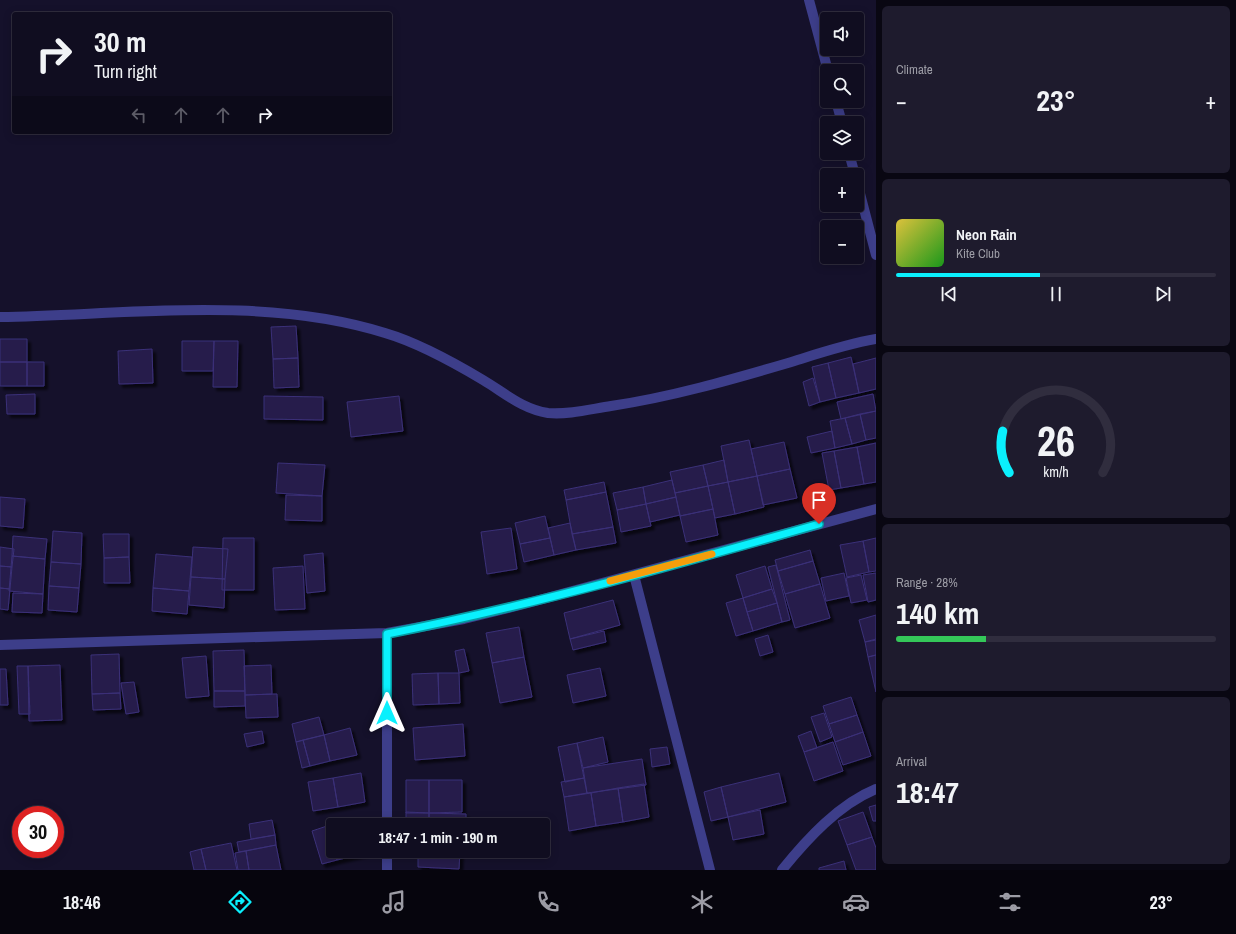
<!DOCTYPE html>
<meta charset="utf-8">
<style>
body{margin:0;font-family:"Archivo Narrow",sans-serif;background:#1e1b2d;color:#f1f3f6;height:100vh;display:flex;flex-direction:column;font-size:15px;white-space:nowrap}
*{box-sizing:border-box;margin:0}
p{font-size:13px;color:#9c9ca5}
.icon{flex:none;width:22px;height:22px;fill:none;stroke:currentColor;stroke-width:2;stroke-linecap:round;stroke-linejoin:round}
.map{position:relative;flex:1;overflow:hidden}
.side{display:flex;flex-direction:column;gap:6px;padding:6px;background:#090712;width:360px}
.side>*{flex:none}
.banner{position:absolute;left:12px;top:12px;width:380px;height:122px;border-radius:4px;box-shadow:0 2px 10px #0003,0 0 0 1px #302d3e;background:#100d20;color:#f1f3f6;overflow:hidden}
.controls{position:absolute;left:820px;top:12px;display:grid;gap:8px}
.controls a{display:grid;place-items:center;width:44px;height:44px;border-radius:4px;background:#100d20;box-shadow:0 2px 10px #0003,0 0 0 1px #302d3e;font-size:20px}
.speed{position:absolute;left:12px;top:806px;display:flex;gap:8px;font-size:20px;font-weight:700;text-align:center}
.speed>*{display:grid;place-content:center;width:52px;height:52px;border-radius:50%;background:#100d20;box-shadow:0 2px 10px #0003,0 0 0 1px #302d3e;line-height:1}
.speed .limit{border:6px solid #d22;background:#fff;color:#111}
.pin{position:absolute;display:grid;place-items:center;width:34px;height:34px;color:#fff;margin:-41px -17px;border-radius:50% 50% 50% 0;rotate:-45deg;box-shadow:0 0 4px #0007}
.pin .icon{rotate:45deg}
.me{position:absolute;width:44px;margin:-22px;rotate:0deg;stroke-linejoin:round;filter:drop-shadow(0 0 3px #0008)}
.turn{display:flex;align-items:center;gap:14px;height:84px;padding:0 16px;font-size:18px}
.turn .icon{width:52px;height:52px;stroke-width:2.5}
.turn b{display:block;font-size:28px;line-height:34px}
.lanes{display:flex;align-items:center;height:38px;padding:0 16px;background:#0003;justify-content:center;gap:20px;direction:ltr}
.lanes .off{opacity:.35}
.big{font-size:30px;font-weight:700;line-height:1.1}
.side .tile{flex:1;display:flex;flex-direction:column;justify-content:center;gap:6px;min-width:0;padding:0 14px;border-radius:6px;background:#1e1b2d}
.side .dial{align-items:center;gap:0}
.dial svg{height:104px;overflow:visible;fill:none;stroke:#302d3e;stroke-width:7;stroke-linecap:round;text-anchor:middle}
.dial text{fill:#f1f3f6;stroke:none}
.song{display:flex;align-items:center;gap:12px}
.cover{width:48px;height:48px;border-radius:6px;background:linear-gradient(135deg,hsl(50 70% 55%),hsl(120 70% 35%))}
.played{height:4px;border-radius:2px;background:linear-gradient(90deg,#0af0fd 45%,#302d3e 45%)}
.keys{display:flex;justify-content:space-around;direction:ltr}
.heat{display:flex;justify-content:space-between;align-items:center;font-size:22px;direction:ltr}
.charge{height:6px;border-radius:3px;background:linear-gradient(90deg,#34c759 28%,#302d3e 0)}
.trip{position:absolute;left:326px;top:818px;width:224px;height:40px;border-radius:4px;background:#100d20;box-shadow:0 2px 10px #0003,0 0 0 1px #302d3e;font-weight:700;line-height:40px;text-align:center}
.tab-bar{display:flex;height:64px;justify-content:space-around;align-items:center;background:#06050d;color:#9c9ca5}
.tab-bar .icon{width:28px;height:28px}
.tab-bar .selected{color:#0af0fd}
.tab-bar b{font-size:18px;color:#f1f3f6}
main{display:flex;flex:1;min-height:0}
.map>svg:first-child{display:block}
</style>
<main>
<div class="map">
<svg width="876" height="870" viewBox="0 0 876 870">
<defs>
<filter id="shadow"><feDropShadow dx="3.5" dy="3.5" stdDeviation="1" flood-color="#0009"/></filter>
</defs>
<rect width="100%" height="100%" fill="#15112b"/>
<path fill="#251e4c" stroke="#3b3078" filter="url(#shadow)" d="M296,326l2,32 -25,1 -2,-32z
M0,339h27v23h-27z
M182,341h32l-1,30h-31z
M214,341h24l-1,46h-24z
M152,349l1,34 -34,1 -1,-33z
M851,357l8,36 -23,5 -8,-35z
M298,358l1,29 -25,1 -1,-29z
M876,358v31l-17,4 -6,-29z
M0,362h27v24h-27z
M27,362h17v24h-17z
M828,363l8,35 -16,4 -8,-35z
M813,378l7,24 -11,4 -6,-24z
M35,394v20h-28l-1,-19z
M873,394l3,17 -35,8 -4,-17z
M264,396l59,1v23l-59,-1z
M399,396l4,35 -52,6 -4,-35z
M876,411v27l-10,2 -6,-26z
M860,414l6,26 -14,4 -7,-26z
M845,418l7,26 -17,4 -5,-27z
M832,431l3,17 -24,5 -4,-16z
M749,440l8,36 -29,6 -7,-36z
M784,442l6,27 -33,7 -6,-27z
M876,443v39l-12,2 -7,-37z
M857,447l7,37 -23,4 -7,-37z
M834,451l7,37 -12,2 -7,-37z
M724,460l4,22 -20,4 -5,-21z
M278,463l47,2 -3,31 -46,-3z
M703,465l5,21 -33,7 -5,-21z
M790,469l7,29 -34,7 -6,-29z
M757,476l7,31 -29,7 -7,-32z
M672,480l4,17 -30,7 -3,-17z
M604,482l2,10 -40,8 -2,-10z
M728,482l7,32 -20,4 -7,-32z
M708,486l5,23 -33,7 -5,-23z
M643,487l3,17 -29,6 -4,-17z
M606,492l7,35 -41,7 -6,-34z
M286,495l36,1v25l-37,-1z
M0,497l25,2 -2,29 -23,-2z
M676,497l4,18 -30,7 -4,-18z
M646,504l5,22 -30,6 -4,-22z
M713,509l5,26 -32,7 -6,-26z
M545,516l5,22 -30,6 -5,-21z
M570,523l6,27 -22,5 -6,-27z
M613,527l3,16 -40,7 -4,-16z
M511,528l6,41 -30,5 -6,-42z
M53,531l29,2 -1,31 -30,-2z
M103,534h26v23l-25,1z
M13,536l34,3 -2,20 -33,-3z
M223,538h31v52h-32z
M550,538l4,17 -30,7 -4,-18z
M876,538v33l-7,1 -6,-31z
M863,541l6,31 -22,5 -7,-32z
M0,547l14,2 -2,18 -12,-1z
M193,547l35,2 -3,30 -34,-2z
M810,550l3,11 -35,10 -3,-11z
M323,553l2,38 -18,2 -3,-38z
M156,554l36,3 -3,34 -36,-3z
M12,556l33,3 -2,35 -34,-3z
M129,557l1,26h-26v-25z
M813,561l7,23 -35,10 -7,-23z
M51,562l30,2 -2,24 -30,-2z
M776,565l14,55 -8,2 -14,-55z
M0,566l12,1 -2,22 -10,-1z
M303,566l2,43 -30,1 -2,-42z
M765,566l7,23 -29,9 -7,-23z
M844,573l5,23 -23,5 -5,-23z
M876,573v27l-8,2 -5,-27z
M861,575l6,25 -16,3 -5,-25z
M191,577l34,2 -1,29 -35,-3z
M820,584l10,34 -35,10 -10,-34z
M49,586l30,2 -2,24 -29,-2z
M0,588l10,1 -2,21 -8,-1z
M153,588l36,3 -2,23 -35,-3z
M772,589l5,14 -30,9 -4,-14z
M13,593l30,1 -1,19 -30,-1z
M743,598l10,33 -17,5 -10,-33z
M613,600l7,25 -50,14 -6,-26z
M777,603l5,19 -29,9 -6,-19z
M876,615v24l-11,3 -6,-22z
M519,627l5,30 -32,6 -6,-30z
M604,631l2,11 -33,8 -3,-11z
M768,635l5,17 -13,4 -5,-17z
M876,640v15l-8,2 -3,-15z
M464,649l5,22 -10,2 -4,-22z
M244,650l1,41h-31l-1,-40z
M119,654l1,39 -28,1 -1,-39z
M876,655v37l-8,-35z
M206,656l3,40 -23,2 -4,-40z
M524,657l8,40 -32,6 -8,-40z
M60,665l2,55 -33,1 -1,-55z
M271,665l1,29 -27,1 -1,-29z
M17,666h11l2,48h-11z
M600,668l6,28 -33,7 -6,-28z
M0,669h6l2,36h-8z
M438,673l1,31 -26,1 -1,-31z
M438,673h21l1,30 -21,1z
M134,682l5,30 -13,2 -5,-31z
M214,691h31v15l-31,1z
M120,693l1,16 -28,1 -1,-16z
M277,694l1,23 -32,1 -1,-23z
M851,697l6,18 -28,9 -6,-18z
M824,713l8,24 -12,5 -9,-25z
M857,715l6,17 -28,10 -6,-18z
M319,717l5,18 -28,7 -4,-18z
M463,724l2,32 -50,4 -2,-32z
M350,728l7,27 -27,6 -6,-26z
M262,731l2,12 -17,4 -3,-13z
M811,731l6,17 -13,4 -6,-16z
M863,732l8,24 -28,9 -8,-23z
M324,735l6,26 -20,5 -7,-26z
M603,737l5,25 -25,6 -6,-25z
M303,740l7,26 -8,2 -6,-26z
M833,742l10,29 -29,10 -10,-29z
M577,743l7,35 -19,4 -7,-35z
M667,747l3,17 -18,3 -2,-18z
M642,759l4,26 -59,8 -4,-25z
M361,773l4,29 -27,5 -5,-29z
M779,773l7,29 -58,15 -7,-30z
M333,778l5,29 -25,4 -5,-29z
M584,778l3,15 -23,4 -3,-15z
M406,780h23v33h-23z
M429,780h33v32l-33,1z
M644,784l5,33 -26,5 -5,-34z
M721,787l7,30 -17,4 -7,-29z
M618,788l5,34 -27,4 -5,-33z
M591,793l5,33 -27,5 -5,-34z
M876,805v16h-3l-4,-14z
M760,810l4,24 -31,6 -5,-23z
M406,812l23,1v12h-23z
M863,812l9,25 -25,8 -9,-24z
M429,813l37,1v11h-37z
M272,820l3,15 -24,4 -2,-15z
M327,826l10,34 -15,4 -10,-33z
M275,835l1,10 -37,7 -2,-10z
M872,837l4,11v22h-20l-9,-25z
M231,843l6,27h-31l-5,-21z
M276,845l5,25h-32l-3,-19z
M201,849l5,21h-12l-4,-18z
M246,851l3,19h-11l-3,-17z
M335,851h31l1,2 -30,7z
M418,851h42l-1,18 -41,-2z
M844,861l2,9h-27v-2z"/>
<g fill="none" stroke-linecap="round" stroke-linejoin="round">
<path stroke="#3d3e8a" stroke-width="10" d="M809,0l19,71
M836,101l6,22
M849,153l6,22
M857,182l19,73
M0,317c125,-2 264,-22 385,16 34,10 68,29 98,47 22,13 39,29 65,33 20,2 43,-4 63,-7 60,-9 119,-26 177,-43 29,-9 58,-19 88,-24
M634,575l76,295
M387,633v192
M0,645l387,-12 77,-14 64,-16 348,-94
M387,851v19
M782,870c25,-31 57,-66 94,-81"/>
</g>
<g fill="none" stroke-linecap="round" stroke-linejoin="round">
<defs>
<path id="route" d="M387,713v-79c146,-29 289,-69 432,-110"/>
</defs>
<use href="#route" stroke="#069ca4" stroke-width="10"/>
<use href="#route" stroke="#0af0fd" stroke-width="7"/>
<path stroke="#f59e0b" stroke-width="7" d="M610,581l102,-27"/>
</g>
</svg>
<div class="controls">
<a><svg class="icon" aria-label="sound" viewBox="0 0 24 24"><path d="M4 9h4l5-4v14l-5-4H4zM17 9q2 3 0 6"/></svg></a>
<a><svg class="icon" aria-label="search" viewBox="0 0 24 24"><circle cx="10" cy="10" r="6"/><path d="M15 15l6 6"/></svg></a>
<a><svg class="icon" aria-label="layers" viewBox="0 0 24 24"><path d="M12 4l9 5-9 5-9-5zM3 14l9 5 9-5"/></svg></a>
<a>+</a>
<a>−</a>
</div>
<div class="speed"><div class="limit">30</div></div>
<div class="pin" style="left:819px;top:524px;background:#d93025"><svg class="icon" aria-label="arrive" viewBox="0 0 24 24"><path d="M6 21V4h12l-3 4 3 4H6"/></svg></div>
<svg class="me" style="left:387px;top:713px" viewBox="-20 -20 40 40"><path d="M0-17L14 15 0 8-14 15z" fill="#0af0fd" stroke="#fff" stroke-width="4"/></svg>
<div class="trip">18:47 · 1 min · 190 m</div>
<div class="banner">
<div class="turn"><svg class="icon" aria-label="right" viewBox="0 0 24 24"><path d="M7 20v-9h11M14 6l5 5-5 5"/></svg><div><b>30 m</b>Turn right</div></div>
<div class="lanes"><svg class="icon off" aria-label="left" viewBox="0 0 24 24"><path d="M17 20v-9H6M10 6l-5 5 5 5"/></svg><svg class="icon off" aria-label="ahead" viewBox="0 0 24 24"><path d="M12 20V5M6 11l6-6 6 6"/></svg><svg class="icon off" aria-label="ahead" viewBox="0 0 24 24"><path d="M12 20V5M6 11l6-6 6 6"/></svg><svg class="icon" aria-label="right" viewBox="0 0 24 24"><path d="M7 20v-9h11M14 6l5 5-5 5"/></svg></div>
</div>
</div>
<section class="side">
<div class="tile"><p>Climate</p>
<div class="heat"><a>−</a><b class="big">23°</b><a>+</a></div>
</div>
<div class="tile">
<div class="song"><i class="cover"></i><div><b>Neon Rain</b><p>Kite Club</p></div></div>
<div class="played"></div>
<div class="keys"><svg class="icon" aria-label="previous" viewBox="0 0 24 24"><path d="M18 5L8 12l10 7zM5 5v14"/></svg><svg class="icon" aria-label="pause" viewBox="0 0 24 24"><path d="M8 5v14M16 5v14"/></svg><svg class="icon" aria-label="next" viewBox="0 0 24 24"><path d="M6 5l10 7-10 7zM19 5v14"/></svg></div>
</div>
<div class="tile dial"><svg viewBox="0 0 100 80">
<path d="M14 69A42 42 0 1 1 86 69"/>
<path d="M14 69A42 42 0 0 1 9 37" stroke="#0af0fd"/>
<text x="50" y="56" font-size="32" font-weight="700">26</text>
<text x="50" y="72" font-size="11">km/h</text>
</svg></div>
<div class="tile"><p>Range · 28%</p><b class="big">140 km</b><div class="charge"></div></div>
<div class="tile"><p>Arrival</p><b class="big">18:47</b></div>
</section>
</main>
<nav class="tab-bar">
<b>18:46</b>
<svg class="icon selected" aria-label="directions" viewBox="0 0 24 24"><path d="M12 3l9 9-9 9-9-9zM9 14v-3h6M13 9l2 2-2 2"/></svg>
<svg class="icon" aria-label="music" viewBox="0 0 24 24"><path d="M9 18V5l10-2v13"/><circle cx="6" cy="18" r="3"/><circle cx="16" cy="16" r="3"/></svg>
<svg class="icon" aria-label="phone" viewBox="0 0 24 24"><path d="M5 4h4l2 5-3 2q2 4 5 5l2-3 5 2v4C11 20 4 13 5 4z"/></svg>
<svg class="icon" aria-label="climate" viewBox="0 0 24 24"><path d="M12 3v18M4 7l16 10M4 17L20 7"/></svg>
<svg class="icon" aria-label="car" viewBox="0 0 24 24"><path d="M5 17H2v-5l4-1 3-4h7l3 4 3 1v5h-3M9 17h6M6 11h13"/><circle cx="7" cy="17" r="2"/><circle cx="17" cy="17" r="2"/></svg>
<svg class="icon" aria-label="filters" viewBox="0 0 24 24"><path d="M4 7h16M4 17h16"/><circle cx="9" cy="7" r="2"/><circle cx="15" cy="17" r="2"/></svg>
<b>23°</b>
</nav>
